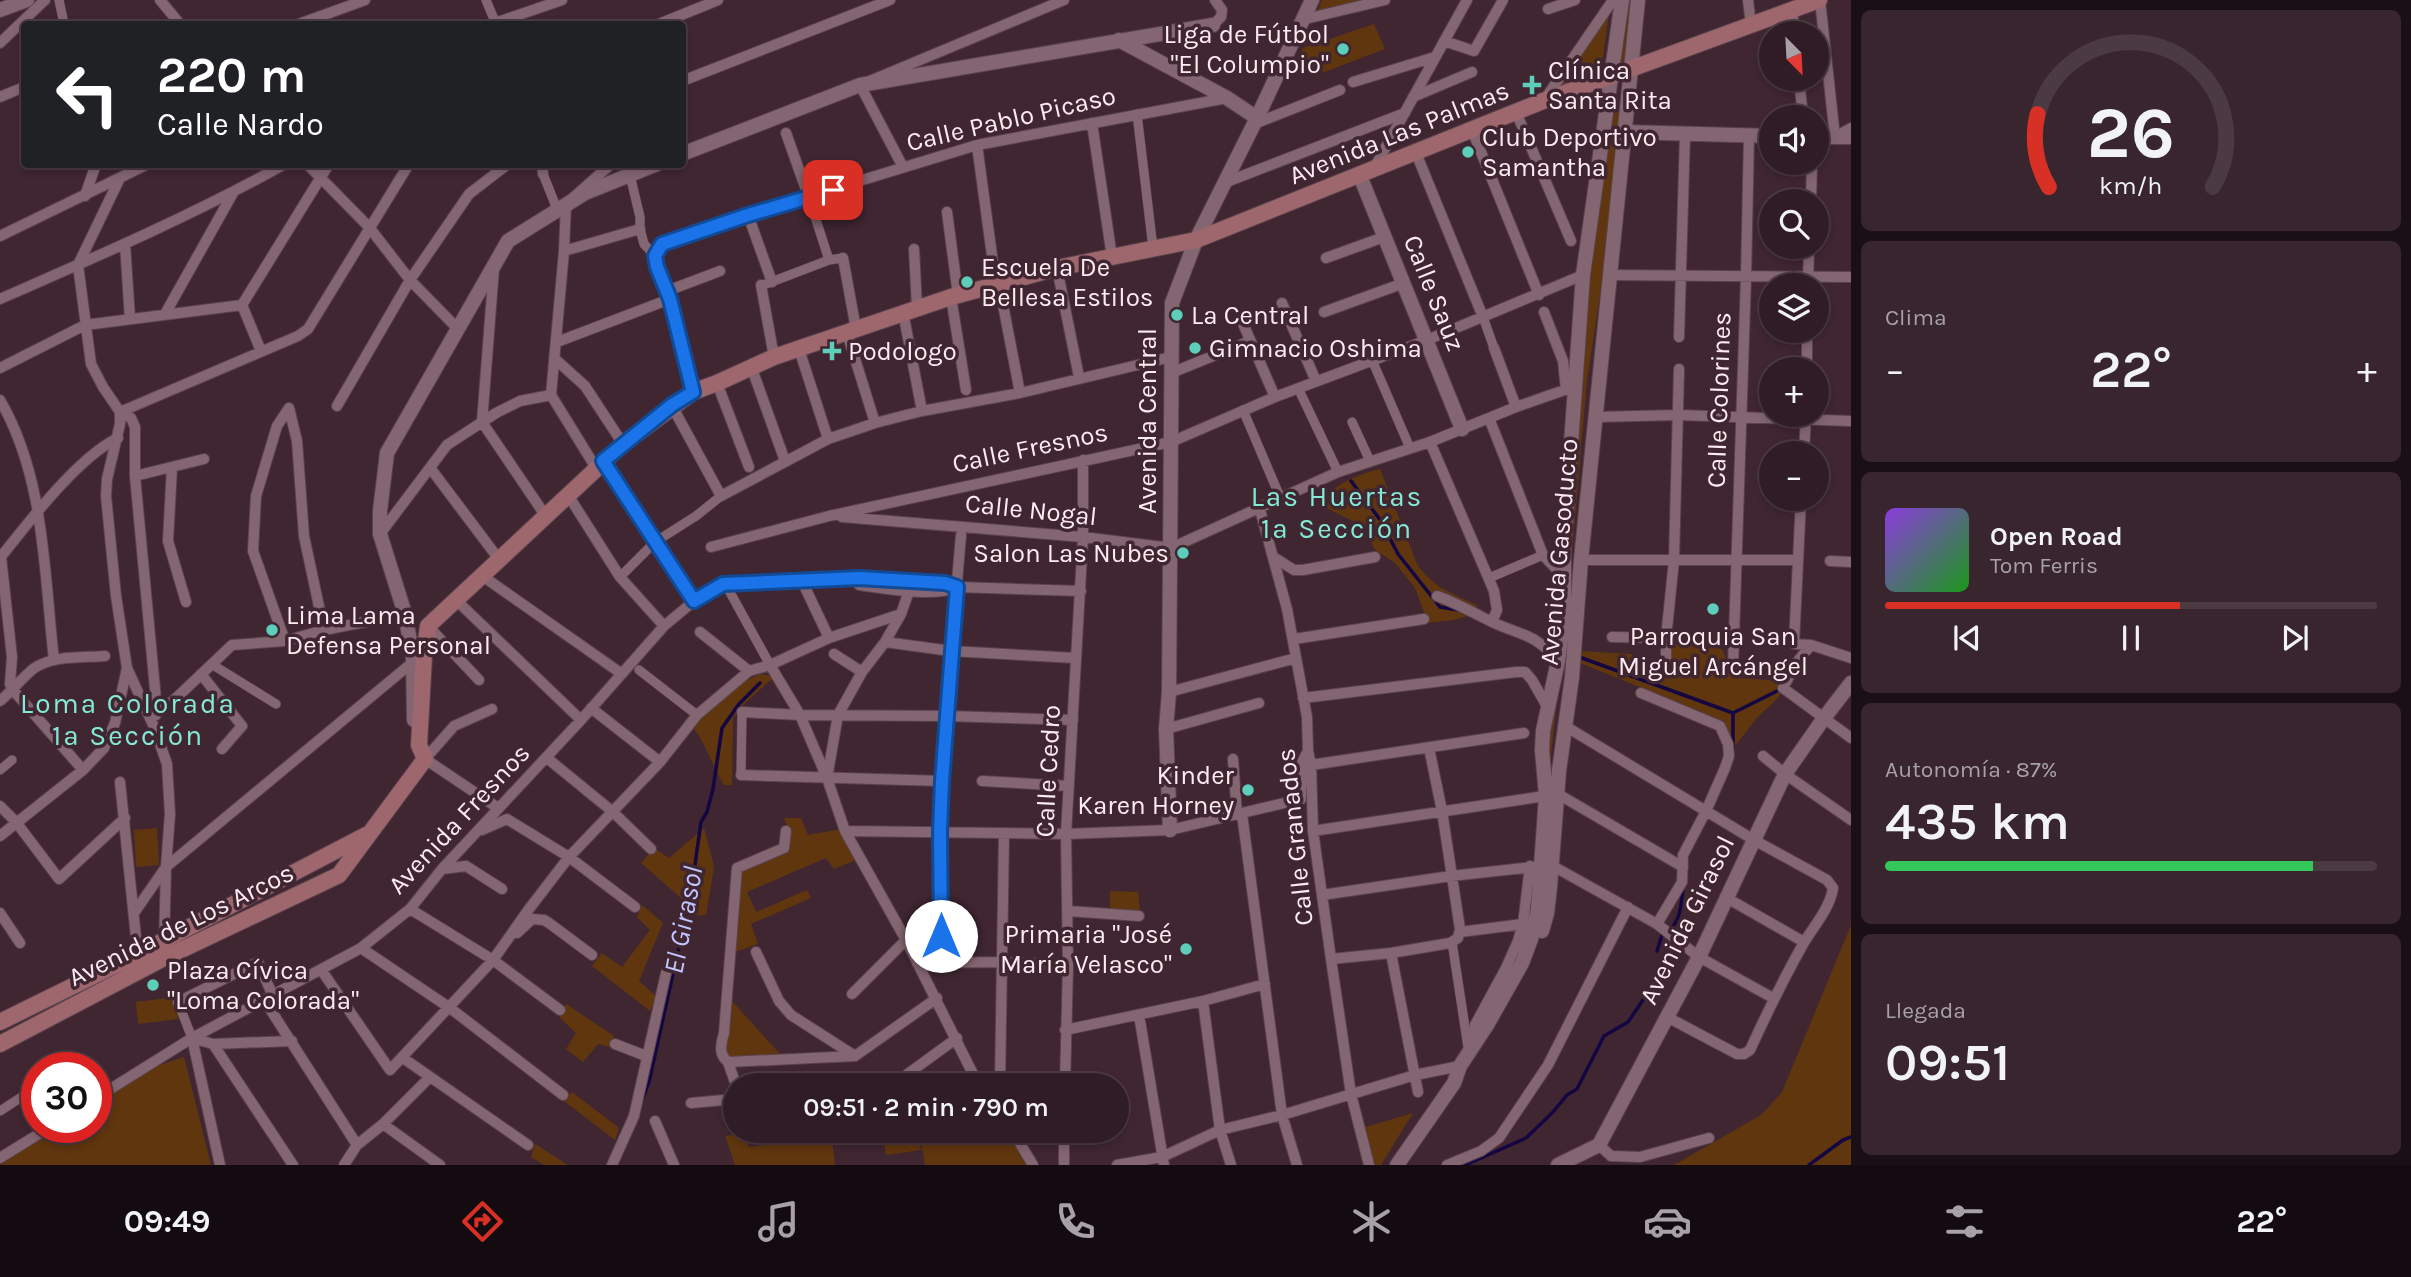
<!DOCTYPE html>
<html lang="es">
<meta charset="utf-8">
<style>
body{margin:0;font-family:Karla,sans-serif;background:#38252d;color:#f1f3f6;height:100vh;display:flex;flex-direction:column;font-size:26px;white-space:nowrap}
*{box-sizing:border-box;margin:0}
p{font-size:23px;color:#a8a1a7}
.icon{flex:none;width:38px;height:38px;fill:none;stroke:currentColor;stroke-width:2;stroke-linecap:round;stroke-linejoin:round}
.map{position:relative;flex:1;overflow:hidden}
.sheet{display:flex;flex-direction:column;gap:10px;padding:10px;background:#1a0f14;width:560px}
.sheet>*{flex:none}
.top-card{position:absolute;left:21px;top:21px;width:665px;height:147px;border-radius:7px;box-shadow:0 4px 10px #0003,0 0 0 2px #4b3a42;background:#202124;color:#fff;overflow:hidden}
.needle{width:46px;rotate:156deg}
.tools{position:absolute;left:1759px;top:21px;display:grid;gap:14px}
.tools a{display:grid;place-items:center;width:70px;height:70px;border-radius:50%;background:#301c25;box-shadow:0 4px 10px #0003,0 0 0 2px #4b3a42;font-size:35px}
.speed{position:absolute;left:21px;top:1052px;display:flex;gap:14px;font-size:35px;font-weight:700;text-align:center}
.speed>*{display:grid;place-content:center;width:91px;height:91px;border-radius:50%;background:#301c25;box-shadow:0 4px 10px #0003,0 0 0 2px #4b3a42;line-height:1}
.speed .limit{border:10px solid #d22;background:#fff;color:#111}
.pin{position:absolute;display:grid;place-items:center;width:60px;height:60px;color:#fff;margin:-30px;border-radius:14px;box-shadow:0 4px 10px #0006}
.me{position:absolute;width:77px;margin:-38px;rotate:0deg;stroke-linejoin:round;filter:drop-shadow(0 0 5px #0008)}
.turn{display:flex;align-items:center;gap:24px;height:147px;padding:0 21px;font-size:32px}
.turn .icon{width:91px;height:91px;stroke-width:2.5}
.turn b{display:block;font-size:49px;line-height:60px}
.big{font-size:52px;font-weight:600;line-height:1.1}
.sheet .widget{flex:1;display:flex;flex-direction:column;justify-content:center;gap:10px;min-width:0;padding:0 24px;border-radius:10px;background:#38252d}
.sheet .dial{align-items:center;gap:0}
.dial svg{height:182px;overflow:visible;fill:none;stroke:#4b3a42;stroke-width:7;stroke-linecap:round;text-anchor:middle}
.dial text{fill:#f1f3f6;stroke:none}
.song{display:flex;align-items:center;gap:21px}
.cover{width:84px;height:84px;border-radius:10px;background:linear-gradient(135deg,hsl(270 70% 55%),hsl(120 70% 35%))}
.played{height:7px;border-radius:4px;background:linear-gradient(90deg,#d93025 60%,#4b3a42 60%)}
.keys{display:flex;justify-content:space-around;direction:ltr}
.heat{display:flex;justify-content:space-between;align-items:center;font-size:38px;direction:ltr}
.charge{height:10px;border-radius:5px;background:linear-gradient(90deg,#34c759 87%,#4b3a42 0)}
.trip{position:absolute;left:723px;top:1073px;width:406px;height:70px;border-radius:35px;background:#301c25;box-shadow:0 4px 10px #0003,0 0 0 2px #4b3a42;font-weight:600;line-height:70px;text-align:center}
.tabs{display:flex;height:112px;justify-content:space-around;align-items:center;background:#130b0f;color:#a8a1a7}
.tabs .icon{width:49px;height:49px}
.tabs .selected{color:#d93025}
.tabs b{font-size:32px;color:#f1f3f6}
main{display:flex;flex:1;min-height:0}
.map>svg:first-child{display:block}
</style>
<main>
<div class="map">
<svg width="1851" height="1165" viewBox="0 0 1851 1165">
<rect width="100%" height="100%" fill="#402631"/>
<path fill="#60360e" d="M1322,0h46l-50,10z
M1625,0h8l-9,68 -8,1z
M1610,7l-9,63 -47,20z
M1374,24l11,25 -66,25 -25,-8 9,-18z
M1612,104h9l-19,177 -15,100 -18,204 -20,188 -5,-42 18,-96 25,-331z
M1380,469l37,95c15,23 36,30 60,41v3c-11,14 -32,12 -49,15l-13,-35 -20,-25 -21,-14 -7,-21 -45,-22 -2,-7c18,-15 37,-25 60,-30z
M1671,637l27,9 24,3 10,23 5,6 47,3 -5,16 -21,20 -24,30 -10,-26 -144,-58 1,-12 51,3v13l23,2 13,-2z
M761,674l13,3 -30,27 -11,14 -1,67h-8c-11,-18 -17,-39 -30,-56 16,-23 40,-45 67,-55z
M784,818h17l7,17 34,-6 14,31 -22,9 -8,-11 -79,34 9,20 51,-22 4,8 -60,26 7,20 -23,8 7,-82 48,-20v-17z
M157,828l2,37 -23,2 -2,-37z
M704,828l10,38 -8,49 -27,1 2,-18 -40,-35 13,-15 15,10z
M1110,891l28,1 2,21 -30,-2z
M642,905l21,18 -24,58 18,16 -7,14 -58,-45 10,-13 20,14 28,-37 -13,-13z
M1851,925v240h-177l87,-50 21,-23z
M175,997l3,22 -40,5 -2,-22z
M731,1000l49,54 -52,4 -6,-10z
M566,1004l48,32 -4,11 -12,-3 -15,18 -17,-13 10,-16 -17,-16z
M184,1057l27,108h-211l59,-38h37v-23l61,-38z
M572,1092l47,36 -4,12 -51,-39z
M1413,1113l-32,52h-9l-9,-37z
M883,1131h34l4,19 -35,5z
M992,1132l3,3 18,2 14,28h-102l-4,-23z
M742,1133l7,14 83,-9 3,27h-100l-10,-29z
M535,1144l33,21h-24l-13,-8z"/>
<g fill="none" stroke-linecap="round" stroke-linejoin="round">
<path stroke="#140642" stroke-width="3.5" d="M1351,481l30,40 17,33 42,53 18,3
M1582,658l151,55 48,-24
M1733,750v-37
M1657,951l5,-16c19,-9 19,-29 21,-47
M643,1098l6,-16 42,-189 10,-71 6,-10 6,-23 9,-61 17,-24 21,-21
M1465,1165l61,-27 27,-26 14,-17 10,-6 27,-53 24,-14 26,-38
M1809,1165l34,-25 8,-3"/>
<defs>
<path id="pedestrian" d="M59,0l5,24
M486,0l10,24
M1137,114l16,134
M543,174l14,35
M630,175l10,42v12l4,15 11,12
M809,198l20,62
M766,284l63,-24 14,-2
M1483,317l11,31
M1372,360l38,88
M1298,388l40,84
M1243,410l37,87
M1352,422l18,39
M620,577l35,-35 41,-26 25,-20
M1489,578l54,-23
M726,585l44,80
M213,665l63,39
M639,670l58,45
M0,770l12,-10
M741,775l1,-63
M1452,942l16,105
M178,1002l14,36
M0,1111l37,-24"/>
<path id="minor" d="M160,0l20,24
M1748,0l3,25
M1820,0l15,137 16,-9
M1548,9l27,-9
M1792,10l3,23
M1301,20l84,-20
M299,24l66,-24
M492,24l70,-24
M659,24l59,-24
M1213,25l8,-8 1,-7 -7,-10
M1444,41l30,10 29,-51
M0,43l45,-43
M1799,79l4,38
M682,81l208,-81
M1353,82l82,-25
M0,97l24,-10
M1413,97l59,-25
M1545,99l68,-99
M1516,112l55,129
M1092,123l20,134
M1254,124l86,-34
M1472,130l67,165
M786,133l23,65
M977,145l19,140
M1416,153l67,164
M307,164l62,63 41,53 47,48
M542,164l1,10
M903,167l-43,-82 204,-85
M1373,170l94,-170
M119,180l-41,85 13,99 12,23 17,25v12l-13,55 -1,17 10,100 11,72 27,59 13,37 3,50 -4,53 -2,78
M1224,183l181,-70
M85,196l11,-32
M1811,201l1,-38
M947,212l11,83
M748,215l24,67
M0,236l148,-72
M125,244l5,75
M914,249l3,59
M564,251l76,-22
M843,258l13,71
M1326,258l58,-21
M494,268l-12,154 63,93
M1057,268l22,109
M1610,275l241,2
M999,284l21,109
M761,285l13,72
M1808,285l1,-38
M667,291l53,-20
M951,297l15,93
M0,299c96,-42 193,-84 285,-135
M1282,303l34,78
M242,305l87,-141
M242,305l19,46
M903,312l19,99
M1324,312l80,-29
M1544,312l19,49 3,29
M165,314l68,-121
M1241,319l34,78
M847,333l28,90
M1679,337l6,-202
M557,342l113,-43
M1494,348l22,59
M799,349l29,90
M554,358l31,28 38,58
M751,366l34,95
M0,368l85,-43 157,-20
M1807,369v-38
M1171,373l79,-32
M717,383l32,84
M693,392l-23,-93 -13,-32 -2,-11 7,-12 86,-29 229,-70 250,-47
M551,395l13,-144 2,-47 45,-40
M551,395l45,73
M0,400c45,77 44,173 54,260
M337,406l73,-126 59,-86 39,-30
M672,406l49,90 107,-57 47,-16 47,-12 98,-18 151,-36
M289,408l8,33 7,95 20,94
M120,412l178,-76 10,-7 101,-165
M120,412l11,6 4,9v49l22,234
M1596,417l82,-2 173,6
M1489,418l54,137 20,21
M1430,442l64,149 3,19 -5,12
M1804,453l2,-38
M603,462l91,139
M172,467l-4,74 18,61
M431,469l67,89
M135,476l69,-17
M568,495l52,82 44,49
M1801,499l-7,145 17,1 40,13
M1259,506l28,103 20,108 1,34 3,14 2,66 18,128 20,135 18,71
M842,517l241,20 88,11 167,-76 92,-30 86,-35 60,-21
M380,534l67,-89 49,-32 24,-12 31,-6
M711,547l118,-31 342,-74 104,-45 152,-57 156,-65
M1,557l11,100 -2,27 3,6 70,80
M0,558c28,-35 78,-101 118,-120
M1275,558l19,12h9l72,-13
M1581,560h217
M1830,561l21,1
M481,575l141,99
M801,579l28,59
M859,585c24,3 76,13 98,2
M1437,596c19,7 37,17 55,26 30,14 43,11 66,39
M455,599l126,121
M428,626l51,54
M700,632l49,39
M1612,637l54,1
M1294,639l130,-20
M285,641l-32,-90 3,-55 21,-70 12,-18
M885,642l66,9 125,7
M1811,645l-14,17 -14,26 68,50
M834,654l28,18
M1666,657v-19l8,-78 5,-191
M770,665l30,50 27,63 18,53 61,109 68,136 7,9
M1733,666l13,-389 3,-141
M201,674l41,52 -20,23
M1169,692l127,-34
M1641,693l79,33 8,18 1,12 -4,12 -19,43 -23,44 -1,27 -25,42
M1303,698l213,-26h9l7,8 16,28
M0,701c12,-10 21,-22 33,-32 19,-14 49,-11 72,-13
M591,708l69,54
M492,709l-38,17 -29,33 73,49
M742,712l58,3 148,1 125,4
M156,715l1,-5 16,-9 59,-56 53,-4 39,-11 81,-16
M1565,726l189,114 73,40 6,8c-3,21 -21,40 -31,58 -19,34 -36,69 -52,104l-6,4h-7l-70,-37
M1166,729l93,-26
M1763,756l22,18 66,46
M547,758l66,54 38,37
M1233,759l4,56
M1311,765l213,-32
M741,775l201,6
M827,778l11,-63 24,-43 23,-30 16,-28 8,-23
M982,781l87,5
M120,782l18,175
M0,806l16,16 43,57 66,-61
M1242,814l40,301 15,50
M482,830l25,-11 62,38 66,50
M786,831l-2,17 -47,20 -13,165c-3,11 -6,21 4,29l127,-6 82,-58
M845,831l221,3 104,-4 131,-31 1,-37 6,-11
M1313,831l245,-37 125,73
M0,836l83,-66 21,-22 11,-25 12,-55
M442,869l24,-3 36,23
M1322,895l129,-19 100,-11 106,59 42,33 74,41
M1725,897l79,45
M410,909l83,51 67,50
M1068,911l71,5
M0,913l20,30
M134,913l32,-46 247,-205
M1460,932l63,-8
M517,933l15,-14 12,1 5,3 43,32
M361,948l89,60 113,87
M756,952l23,49 12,14 64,41
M1391,953l27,139
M1331,959l60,-6 59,-10 8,-5 2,-9 -18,-118 -13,-63
M941,962l-1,-129 11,-182 10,-116
M917,963l84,-1 67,3
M322,971l68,99 103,-110 36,-51 40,-52 91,-95 37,-47 52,-44 21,-6 59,-27 72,-24
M852,994l54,-54
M265,1001l92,144
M1203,1001l17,129 11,35
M178,1002l80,-40 15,34
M1139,1015l25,150
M1065,1030l138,-29 62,-17
M192,1038l28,127
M192,1038l21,6 79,-3
M213,1044l80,121
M615,1044l31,12
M1470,1047l5,-22 31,-57 12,-27 5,-17 7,-58
M403,1058l125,87
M728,1062l8,23
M1000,1084l4,-250
M866,1085l32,-4 59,-43
M963,1085l11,-9
M1065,1085l3,-120 -2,-131 17,-297v-77
M96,1098l96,-60 169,-90 49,-39 32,-40 139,-149 83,-94 30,-25 29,-17 136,-6 86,5 12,4 124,4
M691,1103l44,-4
M655,1121l19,44
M383,1124l57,41
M1012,1130l21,35
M1599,1145l12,11 29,1 69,-19
M0,1158l50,-31
M344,1165l13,-20 26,-21 46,-46
M612,1165l22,-49 32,-143
M1064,1165v-35
M1117,1165l45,-8 58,-27 62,-15 133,-40 45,-9
M1447,1165l34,-14 18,-13 49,-73 80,-158"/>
<path id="tertiary" d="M0,10l27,-10
M1119,40l108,58 30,20
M1625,132l146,4
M1816,137h35
M682,154l178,-69 353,-60
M1360,176l102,253
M414,720l-1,-63 -8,-43 -25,-80v-23l7,-58 121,-212 77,-48 72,-29
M1170,830l-4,-101 3,-37 3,-389 24,-63 61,-122 55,-118
M1542,931l5,-18 3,-26 9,-116 13,-94 9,-117 57,-560
M1397,1165l57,-82 6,-17 27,-41 35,-62 9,-24 7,-30 8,-113 -4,-46 1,-19 15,-70 6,-46v-72l19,-268 39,-275
M1558,1165l41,-20 100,-188 86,-183 39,-56 27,-35"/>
<path id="secondary" d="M0,1022l138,-68 228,-119
M0,1044l164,-86 175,-83 86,-116 -6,-14 5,-89 4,-30 195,-182 70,-52 24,-9 57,-26 177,-60 106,-29 139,-28 347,-139 276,-101"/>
</defs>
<use href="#pedestrian" stroke="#5a434d" stroke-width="10"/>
<use href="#minor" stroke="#5a434d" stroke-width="12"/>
<use href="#tertiary" stroke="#5a434d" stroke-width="16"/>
<use href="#secondary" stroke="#5a434d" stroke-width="18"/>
<use href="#pedestrian" stroke="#846672" stroke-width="9"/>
<use href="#minor" stroke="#846672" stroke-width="10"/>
<use href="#tertiary" stroke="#846672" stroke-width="14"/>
<use href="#secondary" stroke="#9e676d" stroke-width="16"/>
</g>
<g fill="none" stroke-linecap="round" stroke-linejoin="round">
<defs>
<path id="route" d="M833,190l-85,25 -86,29 -7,12 2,11 13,32 23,93 -21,13 -69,56 91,140 29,-17 136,-6 86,5 12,4 -15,194 -2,51 1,104"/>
</defs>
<use href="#route" stroke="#114b97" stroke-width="18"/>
<use href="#route" stroke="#1a73e8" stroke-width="12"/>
</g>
<g fill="#5cceba" stroke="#402631" stroke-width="2.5">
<circle cx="1343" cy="49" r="7"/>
<path d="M1528.5 74.5h7v7h7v7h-7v7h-7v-7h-7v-7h7z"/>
<circle cx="1468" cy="152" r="7"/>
<circle cx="967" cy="282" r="7"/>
<circle cx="1177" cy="315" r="7"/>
<circle cx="1195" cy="348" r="7"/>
<path d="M828.5 340.5h7v7h7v7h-7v7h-7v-7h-7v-7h7z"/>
<circle cx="1183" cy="553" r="7"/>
<circle cx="1713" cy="609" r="7"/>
<circle cx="272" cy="630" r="7"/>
<circle cx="1248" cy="790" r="7"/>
<circle cx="1186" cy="949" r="7"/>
<circle cx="153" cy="985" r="7"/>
</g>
<g text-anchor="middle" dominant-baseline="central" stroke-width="7" stroke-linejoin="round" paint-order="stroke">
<g font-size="26" fill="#fdebf2" stroke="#402631" text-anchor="start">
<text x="1329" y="34" text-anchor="end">Liga de Fútbol<tspan x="1329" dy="30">"El Columpio"</tspan></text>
<text x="1548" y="70">Clínica<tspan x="1548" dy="30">Santa Rita</tspan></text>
<text x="1482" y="137">Club Deportivo<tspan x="1482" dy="30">Samantha</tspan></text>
<text x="981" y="267">Escuela De<tspan x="981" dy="30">Bellesa Estilos</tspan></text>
<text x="1191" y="315">La Central</text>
<text x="1209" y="348">Gimnacio Oshima</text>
<text x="848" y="351">Podologo</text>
<text x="1169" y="553" text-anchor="end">Salon Las Nubes</text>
<text x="286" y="615">Lima Lama<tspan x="286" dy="30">Defensa Personal</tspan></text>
<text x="1713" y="636" text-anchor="middle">Parroquia San<tspan x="1713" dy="30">Miguel Arcángel</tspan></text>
<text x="1234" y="775" text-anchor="end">Kinder<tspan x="1234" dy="30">Karen Horney</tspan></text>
<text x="1172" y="934" text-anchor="end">Primaria "José<tspan x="1172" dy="30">María Velasco"</tspan></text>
<text x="167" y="970">Plaza Cívica<tspan x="167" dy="30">"Loma Colorada"</tspan></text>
</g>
<g font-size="26" fill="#fdebf2" stroke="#402631">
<text transform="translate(1011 119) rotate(-13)">Calle Pablo Picaso</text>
<text transform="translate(1399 133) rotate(-22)">Avenida Las Palmas</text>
<text transform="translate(1434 293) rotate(68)">Calle Sauz</text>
<text transform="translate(1719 400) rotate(-88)">Calle Colorines</text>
<text transform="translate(1147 421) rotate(-90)">Avenida Central</text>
<text transform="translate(1030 448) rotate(-12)">Calle Fresnos</text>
<text transform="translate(1031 510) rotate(6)">Calle Nogal</text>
<text transform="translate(1559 552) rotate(-85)">Avenida Gasoducto</text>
<text transform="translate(1048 771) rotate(-87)">Calle Cedro</text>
<text transform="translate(459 819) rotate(-47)">Avenida Fresnos</text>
<text transform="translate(1295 837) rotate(-96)">Calle Granados</text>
<text transform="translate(1687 920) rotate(-64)">Avenida Girasol</text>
<text transform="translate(181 925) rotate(-26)">Avenida de Los Arcos</text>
</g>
<g font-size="28" letter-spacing="2" fill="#84e9d6" stroke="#402631">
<text x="1337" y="496">Las Huertas<tspan x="1337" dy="32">1ª Sección</tspan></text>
<text x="128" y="703">Loma Colorada<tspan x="128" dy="32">1ª Sección</tspan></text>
</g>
<g font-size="28" font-style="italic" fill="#c2c5fe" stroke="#402631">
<text transform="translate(683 920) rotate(-79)">El Girasol</text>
</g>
</g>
</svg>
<div class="tools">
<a><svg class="needle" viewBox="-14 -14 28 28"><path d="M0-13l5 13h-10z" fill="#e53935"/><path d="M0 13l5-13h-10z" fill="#a8a1a7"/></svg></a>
<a><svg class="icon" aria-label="sound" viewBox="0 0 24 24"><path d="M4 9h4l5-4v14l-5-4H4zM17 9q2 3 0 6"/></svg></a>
<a><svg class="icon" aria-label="search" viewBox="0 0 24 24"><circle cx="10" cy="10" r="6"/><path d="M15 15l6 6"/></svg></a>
<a><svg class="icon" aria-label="layers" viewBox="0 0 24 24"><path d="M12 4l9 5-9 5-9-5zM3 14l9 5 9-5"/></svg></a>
<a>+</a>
<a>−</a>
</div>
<div class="speed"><div class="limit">30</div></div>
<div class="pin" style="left:833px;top:190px;background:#d93025"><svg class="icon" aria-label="arrive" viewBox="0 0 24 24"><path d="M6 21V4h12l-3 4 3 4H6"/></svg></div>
<svg class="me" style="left:941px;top:936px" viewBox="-20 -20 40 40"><circle r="19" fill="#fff"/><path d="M0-13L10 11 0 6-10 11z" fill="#1a73e8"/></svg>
<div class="trip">09:51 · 2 min · 790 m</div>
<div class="top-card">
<div class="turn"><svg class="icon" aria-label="left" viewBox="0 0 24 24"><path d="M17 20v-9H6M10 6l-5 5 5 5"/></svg><div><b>220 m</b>Calle Nardo</div></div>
</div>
</div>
<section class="sheet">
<div class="widget dial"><svg viewBox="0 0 100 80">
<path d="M14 69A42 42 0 1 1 86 69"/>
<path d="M14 69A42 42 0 0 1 9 37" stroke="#d93025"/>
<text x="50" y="56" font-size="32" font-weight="700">26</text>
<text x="50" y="72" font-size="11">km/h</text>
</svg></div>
<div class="widget"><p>Clima</p>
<div class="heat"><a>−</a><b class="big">22°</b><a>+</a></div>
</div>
<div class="widget">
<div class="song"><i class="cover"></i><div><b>Open Road</b><p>Tom Ferris</p></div></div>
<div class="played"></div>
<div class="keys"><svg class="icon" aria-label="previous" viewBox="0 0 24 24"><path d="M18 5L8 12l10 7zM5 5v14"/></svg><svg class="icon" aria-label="pause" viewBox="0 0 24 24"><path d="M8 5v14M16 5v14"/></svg><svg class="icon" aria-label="next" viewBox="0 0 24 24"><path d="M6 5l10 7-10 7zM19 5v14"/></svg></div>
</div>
<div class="widget"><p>Autonomía · 87%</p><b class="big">435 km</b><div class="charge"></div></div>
<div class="widget"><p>Llegada</p><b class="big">09:51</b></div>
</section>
</main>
<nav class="tabs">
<b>09:49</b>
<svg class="icon selected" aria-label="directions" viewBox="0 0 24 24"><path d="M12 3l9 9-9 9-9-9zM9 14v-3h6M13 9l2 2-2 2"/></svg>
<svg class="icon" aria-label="music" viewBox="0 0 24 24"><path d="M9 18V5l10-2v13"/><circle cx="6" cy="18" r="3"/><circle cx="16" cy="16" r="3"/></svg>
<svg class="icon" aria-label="phone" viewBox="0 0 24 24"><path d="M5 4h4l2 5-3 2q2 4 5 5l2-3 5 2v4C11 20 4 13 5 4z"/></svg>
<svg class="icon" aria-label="climate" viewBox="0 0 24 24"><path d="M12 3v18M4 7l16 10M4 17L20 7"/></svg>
<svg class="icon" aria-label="car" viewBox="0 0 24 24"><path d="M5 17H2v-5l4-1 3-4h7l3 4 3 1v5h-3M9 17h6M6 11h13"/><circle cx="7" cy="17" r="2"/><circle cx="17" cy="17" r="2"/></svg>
<svg class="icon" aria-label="filters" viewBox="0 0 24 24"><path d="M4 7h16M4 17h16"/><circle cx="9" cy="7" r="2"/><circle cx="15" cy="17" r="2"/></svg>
<b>22°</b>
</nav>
